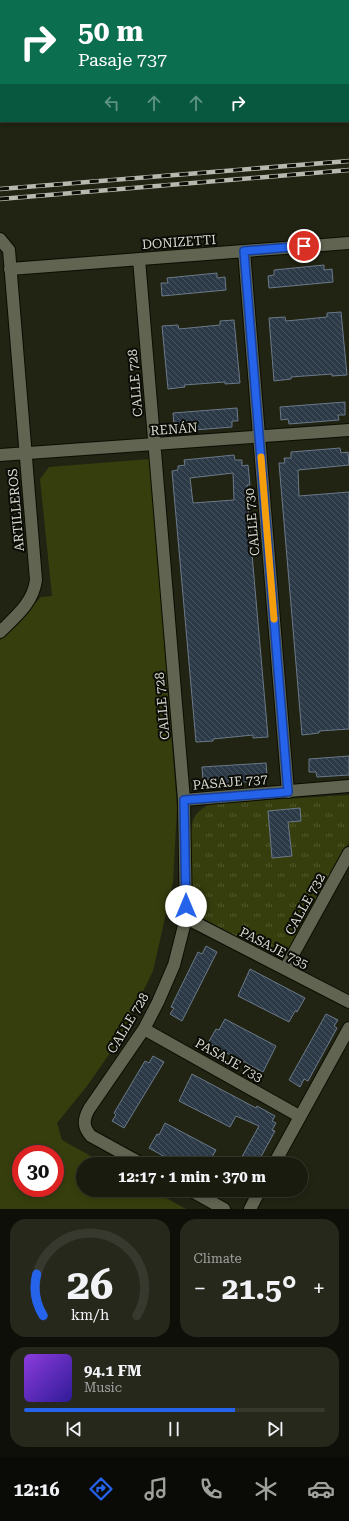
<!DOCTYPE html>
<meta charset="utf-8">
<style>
body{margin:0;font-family:"Roboto Serif",serif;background:#26281c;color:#f1f3f6;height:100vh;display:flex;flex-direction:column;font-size:15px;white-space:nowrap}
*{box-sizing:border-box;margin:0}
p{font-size:13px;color:#9fa19e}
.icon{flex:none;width:22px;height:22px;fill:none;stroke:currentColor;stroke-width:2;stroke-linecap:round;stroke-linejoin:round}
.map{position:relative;height:1209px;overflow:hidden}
.panel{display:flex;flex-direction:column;gap:10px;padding:10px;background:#0e0f08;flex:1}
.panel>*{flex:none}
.hud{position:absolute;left:0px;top:0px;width:349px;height:122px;box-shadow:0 2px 6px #0003,0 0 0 1px #37392e;background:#0b6e4f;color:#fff;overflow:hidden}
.speed{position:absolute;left:12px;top:1145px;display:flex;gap:8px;font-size:20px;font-weight:700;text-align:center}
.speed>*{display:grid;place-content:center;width:52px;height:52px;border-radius:50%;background:#191b0e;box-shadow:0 2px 6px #0003,0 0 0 1px #37392e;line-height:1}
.speed .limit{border:6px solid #d22;background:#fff;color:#111}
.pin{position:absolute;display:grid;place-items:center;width:34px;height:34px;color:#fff;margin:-17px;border:2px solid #fff;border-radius:50%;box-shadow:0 1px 4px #0007}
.me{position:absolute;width:44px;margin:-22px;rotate:0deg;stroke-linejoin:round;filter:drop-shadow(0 0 3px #0008)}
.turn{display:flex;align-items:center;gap:14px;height:84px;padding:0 12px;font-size:18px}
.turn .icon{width:52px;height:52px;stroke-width:2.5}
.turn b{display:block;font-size:28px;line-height:34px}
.lanes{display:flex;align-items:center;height:38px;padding:0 12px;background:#0003;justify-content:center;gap:20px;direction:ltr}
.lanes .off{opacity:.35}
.big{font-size:30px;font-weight:700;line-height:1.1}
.panel .card{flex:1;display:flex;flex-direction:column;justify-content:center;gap:6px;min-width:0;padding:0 14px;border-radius:16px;background:#26281c}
.panel .dial{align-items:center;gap:0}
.dial svg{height:104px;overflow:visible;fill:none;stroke:#37392e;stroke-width:7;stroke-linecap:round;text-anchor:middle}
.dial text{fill:#f1f3f6;stroke:none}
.song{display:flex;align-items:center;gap:12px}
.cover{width:48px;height:48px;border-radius:6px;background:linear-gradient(135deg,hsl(270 70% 55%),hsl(250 70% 35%))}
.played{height:4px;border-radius:2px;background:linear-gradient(90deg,#2563eb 70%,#37392e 70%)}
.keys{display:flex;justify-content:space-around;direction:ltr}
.heat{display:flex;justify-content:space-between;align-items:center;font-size:22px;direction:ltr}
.panel .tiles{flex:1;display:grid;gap:10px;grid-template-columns:1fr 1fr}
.card:last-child{grid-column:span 2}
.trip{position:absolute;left:76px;top:1157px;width:232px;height:40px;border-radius:20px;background:#191b0e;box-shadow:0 2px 6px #0003,0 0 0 1px #37392e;font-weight:700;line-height:40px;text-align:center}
.menu{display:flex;height:64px;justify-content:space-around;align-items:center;background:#0a0b06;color:#9fa19e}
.menu .icon{width:28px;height:28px}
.menu .active{color:#2563eb}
.menu b{font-size:18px;color:#f1f3f6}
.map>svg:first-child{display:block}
</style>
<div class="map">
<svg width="349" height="1209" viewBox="0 0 349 1209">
<defs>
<pattern id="park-tufts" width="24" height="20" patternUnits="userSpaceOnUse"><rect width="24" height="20" fill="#373e0d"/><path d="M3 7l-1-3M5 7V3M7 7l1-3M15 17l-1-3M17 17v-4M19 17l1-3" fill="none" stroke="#53592f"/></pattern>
<pattern id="building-back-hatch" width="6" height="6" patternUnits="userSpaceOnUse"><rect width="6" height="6" fill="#2c3947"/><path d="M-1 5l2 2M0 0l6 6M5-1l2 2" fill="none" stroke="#4a5560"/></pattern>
</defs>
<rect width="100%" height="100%" fill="#212413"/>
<path fill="url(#park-tufts)" d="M349,795v47l-50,95c-11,14 -15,17 -34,15l-66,-36 -7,-7 -1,-76c1,-17 5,-20 18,-29z"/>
<path fill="#373e0d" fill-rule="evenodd" d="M150,459l27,349 -4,74 -20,89 -34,69 -32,46 -30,37 5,17 43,24h-22v26h69l34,19h-186v-569l41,-43 11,-1 -12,-117 9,-12zM21,1154h34v34h-34z"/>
<path fill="url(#building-back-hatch)" stroke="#6b7989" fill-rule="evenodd" d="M324,265v5l8,-1 1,13 -64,6 -1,-12 6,-1v-5z
M217,273v5l8,-1 1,13 -64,6 -1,-13h7l-1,-5z
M341,312l6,63 -15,1v-2l-41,3v2l-17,2 -5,-63 16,-1 1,4 41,-4v-4z
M234,320l6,63 -15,1v-2l-41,3 1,2 -17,2 -6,-63 16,-1 1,4 41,-4v-4z
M345,402v13h-7l1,5 -50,4 -1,-5 -7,1 -1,-13z
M237,408l1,13h-6v6l-50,4v-5h-8l-1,-13z
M340,448l1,5 7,-1 1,13 -51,5 1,26 50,-4v237l-30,2v2l-17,2 -23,-272h6l-1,-5h7v-6z
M234,455l1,5h7v6l6,-1 2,20h-3l2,35 19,217 -15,1v-3l-40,4v2l-17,1 -24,-271 6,-1v-4l7,-1 -1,-5zM233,473l1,27 -41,3 -3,-25z
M349,756v19l-32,2 -1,-5h-7v-13z
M266,763l1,12 -7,1v5l-50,3v-5l-7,1 -1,-13z
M300,808l1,13 -13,1 4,34 -20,2 -4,-47z
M206,946l11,6 -35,69 -12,-7 4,-6 -3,-1 27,-55 4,2z
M250,969l55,29 -8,14 -2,-1 -6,11 -51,-26z
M326,1014l12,6 -4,6 3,2 -29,53 -4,-2 -4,8 -11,-7z
M225,1019l51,27 -13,26 -55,-29 8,-14 3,1z
M153,1056l11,6 -40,66 -12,-7 4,-6 -2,-2 31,-52 4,2z
M192,1074l64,34 1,-2 18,10 -3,5 4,2 -4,7 3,1 -18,33h-19l21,-38 -23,-10 -6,11 -51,-26z
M165,1123l51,27 -8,14h-30l-29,-16 8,-14 2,1z"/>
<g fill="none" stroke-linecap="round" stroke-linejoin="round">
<defs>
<path id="minor" d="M0,239l9,11 27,330c-3,23 -20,36 -36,52
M244,251l44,541
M139,259l45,541 2,118 -12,47 -16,37 -14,27 -55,80c-6,11 -6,18 2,27l51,28
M10,269l339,-26
M0,455l349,-25
M184,800l165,-14
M186,918l163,84
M285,969l64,-116
M144,1029l155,87
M274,1164l75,-136
M190,1190l34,19
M250,1209l10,-19"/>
<path id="major" d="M77,1l3,-1
M0,26l1,-1"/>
</defs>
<use href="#minor" stroke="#0b0d01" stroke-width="14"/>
<use href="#major" stroke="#0b0d01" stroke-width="14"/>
<use href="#minor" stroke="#606450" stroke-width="12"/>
<use href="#major" stroke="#77812e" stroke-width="12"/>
<defs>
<path id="rail" d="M0,189l349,-28
M0,199l349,-29"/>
</defs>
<use href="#rail" stroke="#b7b9ae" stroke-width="4.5"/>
<use href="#rail" stroke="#0b0c06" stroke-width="3" stroke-dasharray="9" stroke-linecap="butt"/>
</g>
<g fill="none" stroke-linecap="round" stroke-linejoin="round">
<defs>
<path id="route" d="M186,906l-2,-106 104,-8 -44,-541 60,-5"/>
</defs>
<use href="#route" stroke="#184099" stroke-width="10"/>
<use href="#route" stroke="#2563eb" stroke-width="7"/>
<path stroke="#f59e0b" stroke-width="7" d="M261,457l13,162"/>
</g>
<g text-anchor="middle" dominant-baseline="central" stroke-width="4" stroke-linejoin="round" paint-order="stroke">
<g font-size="13" fill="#d9dbd1" stroke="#0b0c06">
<text transform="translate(179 242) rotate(-4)">DONIZETTI</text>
<text transform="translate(135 383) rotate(-95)">CALLE 728</text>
<text transform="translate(174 429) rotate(-4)">RENÁN</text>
<text transform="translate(16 510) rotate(-95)">ARTILLEROS</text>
<text transform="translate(252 522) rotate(-95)">CALLE 730</text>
<text transform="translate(162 706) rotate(-95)">CALLE 728</text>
<text transform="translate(230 782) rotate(-5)">PASAJE 737</text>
<text transform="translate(305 904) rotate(-61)">CALLE 732</text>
<text transform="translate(274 948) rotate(27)">PASAJE 735</text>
<text transform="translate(128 1023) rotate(-59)">CALLE 728</text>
<text transform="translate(229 1060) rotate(29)">PASAJE 733</text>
</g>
</g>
</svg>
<div class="speed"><div class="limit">30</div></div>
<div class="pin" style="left:304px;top:246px;background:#d93025"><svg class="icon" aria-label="arrive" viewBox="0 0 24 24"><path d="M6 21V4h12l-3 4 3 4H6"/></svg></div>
<svg class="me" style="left:186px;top:906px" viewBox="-20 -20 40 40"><circle r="19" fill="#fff"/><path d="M0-13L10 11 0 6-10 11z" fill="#2563eb"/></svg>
<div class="trip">12:17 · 1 min · 370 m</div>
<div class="hud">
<div class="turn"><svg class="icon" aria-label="right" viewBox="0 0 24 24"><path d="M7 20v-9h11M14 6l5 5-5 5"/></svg><div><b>50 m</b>Pasaje 737</div></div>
<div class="lanes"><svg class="icon off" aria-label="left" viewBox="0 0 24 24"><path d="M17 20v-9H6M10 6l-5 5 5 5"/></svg><svg class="icon off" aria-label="ahead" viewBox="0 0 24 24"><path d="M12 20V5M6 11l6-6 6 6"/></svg><svg class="icon off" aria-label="ahead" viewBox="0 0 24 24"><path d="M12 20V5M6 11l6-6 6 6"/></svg><svg class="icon" aria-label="right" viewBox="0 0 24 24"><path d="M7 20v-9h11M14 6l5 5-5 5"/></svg></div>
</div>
</div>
<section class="panel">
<div class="tiles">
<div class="card dial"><svg viewBox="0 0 100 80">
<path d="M14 69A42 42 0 1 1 86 69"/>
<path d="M14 69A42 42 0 0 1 9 37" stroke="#2563eb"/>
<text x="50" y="56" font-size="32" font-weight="700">26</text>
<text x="50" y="72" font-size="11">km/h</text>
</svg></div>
<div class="card"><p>Climate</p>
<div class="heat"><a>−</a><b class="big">21.5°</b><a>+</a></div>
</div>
<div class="card">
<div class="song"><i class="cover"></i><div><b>94.1 FM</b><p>Music</p></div></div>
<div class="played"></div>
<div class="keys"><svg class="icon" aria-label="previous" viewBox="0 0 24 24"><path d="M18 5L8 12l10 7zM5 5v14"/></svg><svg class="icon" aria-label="pause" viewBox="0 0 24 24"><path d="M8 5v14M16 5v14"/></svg><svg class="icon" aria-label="next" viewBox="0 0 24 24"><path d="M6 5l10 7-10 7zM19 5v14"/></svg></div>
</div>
</div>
</section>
<nav class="menu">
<b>12:16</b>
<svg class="icon active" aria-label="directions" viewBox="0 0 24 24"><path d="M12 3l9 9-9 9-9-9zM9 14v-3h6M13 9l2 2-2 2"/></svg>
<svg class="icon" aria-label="music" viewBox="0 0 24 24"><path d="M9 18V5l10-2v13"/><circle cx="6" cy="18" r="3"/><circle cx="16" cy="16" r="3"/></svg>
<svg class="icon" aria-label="phone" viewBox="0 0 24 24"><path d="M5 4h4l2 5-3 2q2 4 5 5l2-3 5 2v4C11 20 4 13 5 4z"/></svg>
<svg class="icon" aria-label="climate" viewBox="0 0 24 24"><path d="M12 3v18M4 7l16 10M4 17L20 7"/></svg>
<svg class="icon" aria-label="car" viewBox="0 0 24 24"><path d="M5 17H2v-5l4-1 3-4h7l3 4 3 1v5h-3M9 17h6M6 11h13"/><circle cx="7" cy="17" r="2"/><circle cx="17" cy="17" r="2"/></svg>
</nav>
